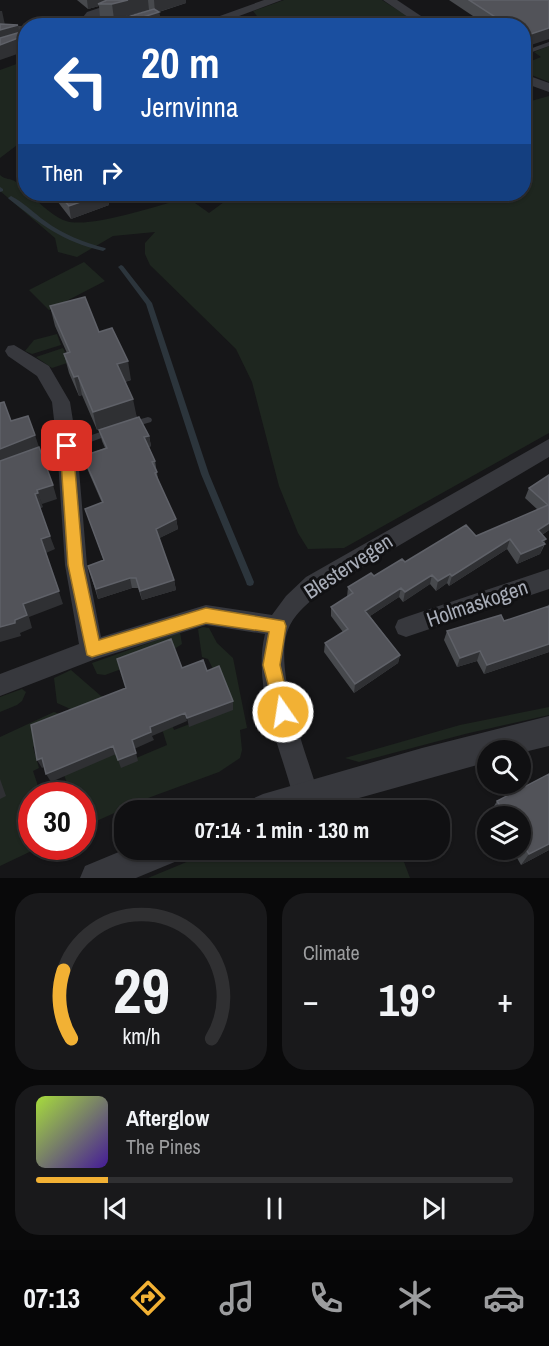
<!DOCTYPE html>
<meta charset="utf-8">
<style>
body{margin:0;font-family:"Archivo Narrow",sans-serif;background:#19191b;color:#f1f3f6;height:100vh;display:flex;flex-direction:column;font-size:22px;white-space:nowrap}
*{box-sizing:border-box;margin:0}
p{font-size:20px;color:#9c9d9f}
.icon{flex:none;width:33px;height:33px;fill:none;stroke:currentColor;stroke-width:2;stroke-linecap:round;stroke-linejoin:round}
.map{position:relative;height:878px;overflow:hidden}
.details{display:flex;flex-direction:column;gap:15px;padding:15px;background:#09090a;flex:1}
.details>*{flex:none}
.hud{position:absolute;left:18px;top:18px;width:513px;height:183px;border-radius:24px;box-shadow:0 2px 4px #0004,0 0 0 2px #303032;background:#1a4fa0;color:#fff;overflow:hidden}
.controls{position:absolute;left:477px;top:740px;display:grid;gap:12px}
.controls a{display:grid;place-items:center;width:54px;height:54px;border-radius:50%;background:#101012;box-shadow:0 2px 4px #0004,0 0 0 2px #303032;font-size:30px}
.speed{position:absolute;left:18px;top:782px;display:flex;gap:12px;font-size:30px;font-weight:700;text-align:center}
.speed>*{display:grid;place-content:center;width:78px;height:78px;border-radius:50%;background:#101012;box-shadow:0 2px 4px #0004,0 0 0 2px #303032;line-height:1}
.speed .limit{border:9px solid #d22;background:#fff;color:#111}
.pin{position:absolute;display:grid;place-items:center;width:51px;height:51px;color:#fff;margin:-26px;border-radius:12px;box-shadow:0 3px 9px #0006}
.me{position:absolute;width:66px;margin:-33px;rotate:347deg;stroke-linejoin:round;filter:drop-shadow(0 0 4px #0008)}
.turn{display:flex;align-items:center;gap:21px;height:126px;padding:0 24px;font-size:27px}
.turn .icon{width:78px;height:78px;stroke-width:2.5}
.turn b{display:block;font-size:42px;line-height:51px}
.then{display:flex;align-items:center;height:57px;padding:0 24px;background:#0003;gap:12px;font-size:22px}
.big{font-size:45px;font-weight:700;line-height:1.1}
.details .tile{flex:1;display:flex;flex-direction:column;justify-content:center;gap:9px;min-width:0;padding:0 21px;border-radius:24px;background:#19191b}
.details .dial{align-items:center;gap:0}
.dial svg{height:156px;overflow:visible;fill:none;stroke:#303032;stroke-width:7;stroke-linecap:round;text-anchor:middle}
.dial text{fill:#f1f3f6;stroke:none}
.song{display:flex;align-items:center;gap:18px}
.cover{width:72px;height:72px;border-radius:9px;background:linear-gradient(135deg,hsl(80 70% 55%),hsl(260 70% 35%))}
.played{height:6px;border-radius:3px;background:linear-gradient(90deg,#f2b134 15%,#303032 15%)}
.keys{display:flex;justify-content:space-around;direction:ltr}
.heat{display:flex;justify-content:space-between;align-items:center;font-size:33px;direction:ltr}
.details .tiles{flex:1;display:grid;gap:15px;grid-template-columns:1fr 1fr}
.tile:last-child{grid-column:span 2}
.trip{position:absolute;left:114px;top:800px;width:336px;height:60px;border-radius:24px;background:#101012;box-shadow:0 2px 4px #0004,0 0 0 2px #303032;font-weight:700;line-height:60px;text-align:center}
.menu{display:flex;height:96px;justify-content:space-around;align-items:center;background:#060607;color:#9c9d9f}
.menu .icon{width:42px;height:42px}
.menu .current{color:#f2b134}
.menu b{font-size:27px;color:#f1f3f6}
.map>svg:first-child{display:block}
</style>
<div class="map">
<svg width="549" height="878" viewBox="0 0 549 878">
<rect width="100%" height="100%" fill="#161618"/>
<path fill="#1e261f" d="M284,0h98l41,26 -159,-1 -11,-14z
M549,46v36l-25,-10v-8l17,-7 -7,-5z
M25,61v78l-25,19v-88z
M549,96v337l-205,115 -36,1 -10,-16 -19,-47 -27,-104 -16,-33 -86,-84 -5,-11v-11l10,-11 -42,4 -36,21 -19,-5 -3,-14 -55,-47v-16c5,5 11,3 16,7 14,10 32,33 50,39 22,8 93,-16 118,-22l11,4 14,10 26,-19h289v-91z
M84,262l21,19 -56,29 -20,-20z
M57,334l4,11 -29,9 -7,-3 9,-11z
M63,348l4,8 27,-2 -42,14 -16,-11z
M203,627l6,1 8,15 16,15 14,70 -7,2 2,20 -2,8 -21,14 -71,26 -65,29 -1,-32h-40l25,-12 -3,-8 13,-63 -20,-9 -3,-25 17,-8 30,26h13l2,52 6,16 45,-19 -5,-16 6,-16 6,17 45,-17 3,-26 -14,-28 -6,-2 -4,-28z
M180,632l2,12 -9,6 -68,25 -8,-1 -5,-11z
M22,689l4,3 -4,9 -5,4 -17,7v-15z
M549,707v8l-84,19 -106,28 -14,-4 115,-33z
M54,712l9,3 -25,29 -5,3 6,21 -6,3 8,24h-9v51h10l-42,20v-129z
M218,849h181l11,29h-262z"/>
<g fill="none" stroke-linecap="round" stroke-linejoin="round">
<path fill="#2c353c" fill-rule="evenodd" d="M0,187l3,2v2l-3,1z
M11,196c12,6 23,17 34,25 19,14 38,21 60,27l1,1 -3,2c-42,-10 -61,-26 -94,-52l-1,-1z
M121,265l2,1 29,37 57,171 45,108 -1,3 -3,1 -3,-1 -1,-3 -45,-108 -55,-170 -27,-36 -1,-1z"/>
<path fill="#37383d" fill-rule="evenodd" d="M549,42v4l-25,9v-4z
M148,417l3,1 1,2 -1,2 -21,6 -4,-3 1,-2z
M112,428l3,1 1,2 -1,2 -84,31 -3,-1 -2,-3 2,-3z"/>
<path fill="#37383d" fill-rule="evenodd" d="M123,0h18l-46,18 -6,8h-13l11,-14z
M264,0h18l-70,26h-20z
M383,0h14l39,26h-15z
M9,26h17v8l-26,2v-8z
M524,74l25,9v9l-25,-9z
M14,345l35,21 21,36 7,44 10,119 14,72 105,-32 66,10 14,-19 20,-19 243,-138v18l-227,134c-11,10 -25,20 -32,34 -20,40 17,129 29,171l-4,9 -9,4 -9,-4 -4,-9c-13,-50 -41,-109 -28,-162l-59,-9 -113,35 -93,36v-22l79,-30 -14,-79 -8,-119 -5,-44 -15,-26 -29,-20 -3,-5 3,-5z
M549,569v20l-143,48 -8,-3 -3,-7 3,-7 8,-3z"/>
<path fill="#37383d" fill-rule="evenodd" d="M549,716v30l-29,7v-3h-32v12l-172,48h-69l5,-11 11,-5 159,-46z
M126,849h55l-4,12 -41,17h-56l5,-12z"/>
</g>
<path fill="#47494d" d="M77,0h109v3l-27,9 1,7 -23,7h-44v-2l21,-3 36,-11 -36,9 -14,-1 -1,-12 -11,3z
M449,0h100l-24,47 -1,-1v-20h-36z
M48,194h60l1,11 -38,14 -17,-22 -2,1z
M50,306l49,26 32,48 -6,2 12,36 12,18 2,10 -2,1 6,14 3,18 18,40 2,10 -19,9 15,42 2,10 -34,10 -4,-12h-6l-34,11 -10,-33 16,-5 -19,-52 17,-6 -16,-37 -3,-10 22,-8 -3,-7 -3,-11 25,-8 -27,8 -15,-35 -3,1 -10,-23 -5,-19 3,-1 -12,-27z
M549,475v55l-7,5 3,9 -5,10 -23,10 -10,-15 -58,37 -2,-3 -11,8 -6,-7 -27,18 -4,-5 -29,19 30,39 -2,8 -44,30 -30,-41 1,-9 18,-11 -12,-16v-9l16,-10 1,-10 57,-25 71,-26 62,-26 -13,-12 4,-10z
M549,604v48l-65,22 -7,-13 -20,6 -13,-27 3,-9 57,-10 44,-14z
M549,774v76l-28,15 -9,-16h8v-33h-28l-2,-3 7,-12z"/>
<path fill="#2f3033" d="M87,0h29l-18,4 1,2 -11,3z
M128,0h20l1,10 -35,9 -2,-15z
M154,0h32v3l-31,10z
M0,11h2l3,14 -5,1z
M159,12l1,7 -23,7h-19v-1z
M18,25l2,12 6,-2v16l-26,9v-30z
M549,28v11l-24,8 3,-12z
M104,194h4l1,11 -38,14 -2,-13z
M148,194h10l-9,2z
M128,361l3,19 -10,3 -4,-19z
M78,376l4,19 -3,1 -5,-19z
M133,399l4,19 -40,12 -4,-18z
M35,435l5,15 -40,16v-17z
M149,436l2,10 -5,2 -2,-11z
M53,485l4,14 -15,5 -5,-14z
M38,493l5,14 -3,2 -5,-15z
M176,519l2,10 -20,10 -2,-10z
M549,523v7l-15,10 4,-10z
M50,536l5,13 -9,4 17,51 -34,13 3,11 -12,5 1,3 -21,6v-15l15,-7 8,-16 18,-65z
M510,539l-3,10 -58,37 3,-10z
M546,539l-6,15 -23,10 4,-10z
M450,574l-3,9 -11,8 2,-10z
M432,575l-2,9 -27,18 2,-10z
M130,578l2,10 -34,11 -2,-10z
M174,580l2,10 -34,10 -2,-9z
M401,588l-2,9 -35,23 1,-9z
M549,644v8l-65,22 3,-9z
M480,651l-3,10 -20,6 3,-9z
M400,655l-2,8 -44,30 1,-9z
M233,701v9l-44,17 -2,-9z
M185,713l2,8 -35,15 2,4 -20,9 -2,-9 18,-13z
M113,746l3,8 -65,28 -5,-8z
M136,753l2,8 -17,7 -3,-8z
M42,758l4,8 -4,2 -5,-8z
M0,779l6,17 -6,3z
M549,844v6l-28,15 8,-11z"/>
<path fill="#525359" stroke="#5f6168" stroke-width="1.5" d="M107,0h21l-16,4h-14z
M469,0h80v28l-21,7 -4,-2v-7h-15z
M154,9l5,3 -41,13 -25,-1 1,-4 20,1z
M393,20l8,6h-24z
M0,24l18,1 -18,5z
M24,31l2,1v3l-26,10v-7z
M58,194h46l-35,12z
M85,297l14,35 13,-4 16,33 -11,3 16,35 -40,13 -15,-36 -4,1 -10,-23 6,-2 -20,-46z
M4,402l7,19 17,-5 7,19 -35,14v-46z
M139,417l10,19 -5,1 11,24 -3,1 5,10 -2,1 21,46 -20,10 18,51 -34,11 -4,-13h-6l-34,11 -8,-23 16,-6 -19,-51 18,-7 -20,-46 24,-8 -8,-18z
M39,447l14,38 -16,5 1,3 -3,1 15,42 -9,3 18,52 -36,13 4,11 -12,5v3l-15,4v-166z
M549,475v48l-11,7 8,9 -4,2 3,3 -24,10 -11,-15 -58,37 -2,-2 -12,7 -6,-6 -27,17 -4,-4 -36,23 35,44 -45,29 -30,-41 23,-14 -17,-22 22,-14 -5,-6 23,-14 3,3 28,-17 3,3 61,-37 10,11 72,-31 -19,-17z
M549,606v38l-62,21 -7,-14 -20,7 -13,-27 54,-16 3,6z
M171,639l11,29 21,-8 4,11 12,-5 14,35 -46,17 -2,-5 -35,14 1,5 -19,8 4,13 -18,7 -5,-14 -67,28 -4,-16 -5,2 -6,-35 95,-37 -9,-29z
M549,774v70l-20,10 -9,-14v-24h-14l-9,-15z"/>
<path fill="#f2b134" stroke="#9d7322" stroke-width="1.5" d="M67,440l6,6 10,119 16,75 107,-32 78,13 2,5 -6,39 11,47 -2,6 -6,2 -6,-2 -14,-53 6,-33 -63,-9 -114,34 -5,-2 -19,-90 -8,-119z"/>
<g text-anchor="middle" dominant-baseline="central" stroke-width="6" stroke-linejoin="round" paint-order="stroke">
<g font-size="21" fill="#a8adb8" stroke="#111113">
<text transform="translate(348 566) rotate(-33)">Blestervegen</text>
<text transform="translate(477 603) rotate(-19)">Holmaskogen</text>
</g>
</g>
</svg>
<div class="controls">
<a><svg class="icon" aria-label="search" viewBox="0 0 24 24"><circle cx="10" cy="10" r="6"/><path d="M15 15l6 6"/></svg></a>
<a><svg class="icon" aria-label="layers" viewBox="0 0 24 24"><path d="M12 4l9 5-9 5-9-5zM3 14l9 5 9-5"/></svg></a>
</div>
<div class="speed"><div class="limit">30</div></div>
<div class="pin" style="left:67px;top:446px;background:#d93025"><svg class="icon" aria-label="arrive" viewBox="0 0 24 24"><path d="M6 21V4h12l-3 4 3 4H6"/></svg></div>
<svg class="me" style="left:283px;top:712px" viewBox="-20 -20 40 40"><circle r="17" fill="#f2b134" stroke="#fff" stroke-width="3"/><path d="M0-11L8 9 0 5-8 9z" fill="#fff"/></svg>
<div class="trip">07:14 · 1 min · 130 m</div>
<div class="hud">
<div class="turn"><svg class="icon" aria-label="left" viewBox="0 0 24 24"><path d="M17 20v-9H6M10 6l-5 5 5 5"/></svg><div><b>20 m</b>Jernvinna</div></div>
<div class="then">Then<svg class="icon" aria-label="right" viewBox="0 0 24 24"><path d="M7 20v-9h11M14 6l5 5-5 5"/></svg></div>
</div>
</div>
<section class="details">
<div class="tiles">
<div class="tile dial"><svg viewBox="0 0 100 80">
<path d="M14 69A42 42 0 1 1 86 69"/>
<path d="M14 69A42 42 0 0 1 10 34" stroke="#f2b134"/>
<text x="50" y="56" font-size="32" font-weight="700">29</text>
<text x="50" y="72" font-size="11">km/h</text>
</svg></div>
<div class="tile"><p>Climate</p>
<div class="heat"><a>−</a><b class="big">19°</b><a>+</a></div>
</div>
<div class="tile">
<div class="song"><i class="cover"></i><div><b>Afterglow</b><p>The Pines</p></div></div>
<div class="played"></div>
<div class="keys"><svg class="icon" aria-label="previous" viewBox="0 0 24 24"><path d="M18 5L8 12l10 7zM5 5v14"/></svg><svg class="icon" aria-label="pause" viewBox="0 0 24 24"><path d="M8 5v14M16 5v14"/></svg><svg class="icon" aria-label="next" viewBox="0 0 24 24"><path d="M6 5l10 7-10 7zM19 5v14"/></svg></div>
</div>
</div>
</section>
<nav class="menu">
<b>07:13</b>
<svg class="icon current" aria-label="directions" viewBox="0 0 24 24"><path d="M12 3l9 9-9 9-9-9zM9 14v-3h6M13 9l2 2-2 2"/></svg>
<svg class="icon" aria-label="music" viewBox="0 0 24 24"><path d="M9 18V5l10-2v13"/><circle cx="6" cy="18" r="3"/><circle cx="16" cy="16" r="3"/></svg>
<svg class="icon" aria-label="phone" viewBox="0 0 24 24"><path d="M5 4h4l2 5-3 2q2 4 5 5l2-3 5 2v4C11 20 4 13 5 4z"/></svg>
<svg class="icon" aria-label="climate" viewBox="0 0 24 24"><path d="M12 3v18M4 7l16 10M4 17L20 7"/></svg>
<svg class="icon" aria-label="car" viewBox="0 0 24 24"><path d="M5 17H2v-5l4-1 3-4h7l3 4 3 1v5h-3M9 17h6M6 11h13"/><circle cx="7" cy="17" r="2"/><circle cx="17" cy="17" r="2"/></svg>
</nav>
